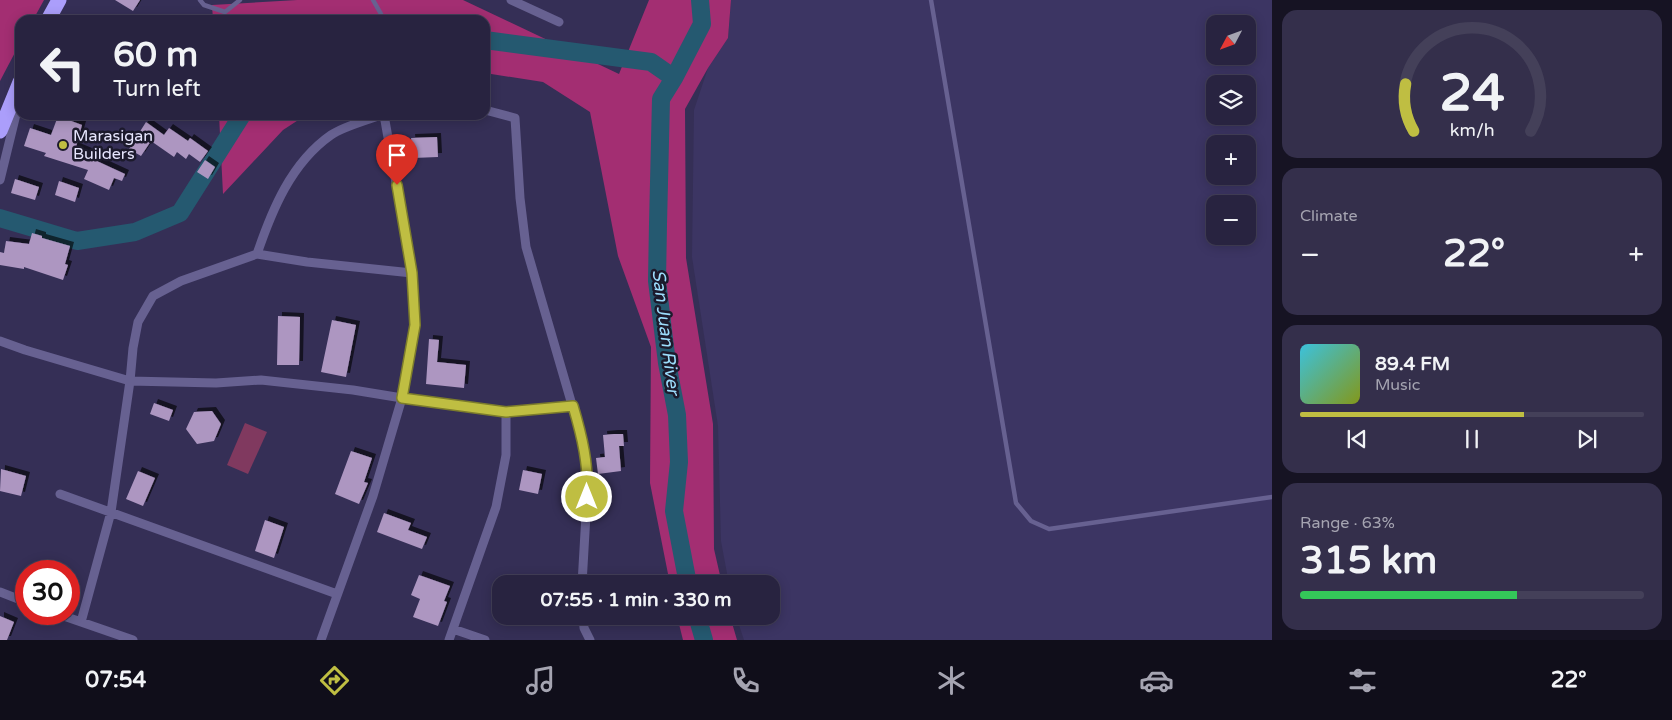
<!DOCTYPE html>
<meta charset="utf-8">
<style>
body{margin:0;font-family:"Varela Round",sans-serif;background:#342f4b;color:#f1f3f6;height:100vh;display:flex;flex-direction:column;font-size:19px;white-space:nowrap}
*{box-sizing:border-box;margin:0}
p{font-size:16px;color:#a5a4b1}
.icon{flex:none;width:28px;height:28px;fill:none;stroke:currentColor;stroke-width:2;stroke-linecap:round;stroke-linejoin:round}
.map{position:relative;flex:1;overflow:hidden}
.side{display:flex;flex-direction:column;gap:10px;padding:10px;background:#161323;width:400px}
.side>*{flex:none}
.guide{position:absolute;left:15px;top:15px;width:475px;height:105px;border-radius:15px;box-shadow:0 2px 12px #0003,0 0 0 1px #444059;background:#282340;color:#f1f3f6;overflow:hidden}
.needle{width:32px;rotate:229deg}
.buttons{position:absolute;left:1206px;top:15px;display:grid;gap:10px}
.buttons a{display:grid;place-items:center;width:50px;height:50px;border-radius:10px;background:#282340;box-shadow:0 2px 12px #0003,0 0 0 1px #444059;font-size:25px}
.speed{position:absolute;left:15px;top:560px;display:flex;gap:10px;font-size:25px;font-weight:700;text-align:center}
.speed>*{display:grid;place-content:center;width:65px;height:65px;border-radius:50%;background:#282340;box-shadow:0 2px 12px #0003,0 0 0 1px #444059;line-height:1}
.speed .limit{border:8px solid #d22;background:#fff;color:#111}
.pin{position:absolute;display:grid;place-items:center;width:42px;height:42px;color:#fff;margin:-51px -21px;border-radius:50% 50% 50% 0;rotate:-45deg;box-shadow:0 0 5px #0007}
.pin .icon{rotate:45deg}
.me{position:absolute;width:55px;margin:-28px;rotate:0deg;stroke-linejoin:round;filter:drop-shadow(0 0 4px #0008)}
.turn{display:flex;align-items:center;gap:18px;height:105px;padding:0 15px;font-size:22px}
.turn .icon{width:65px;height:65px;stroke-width:2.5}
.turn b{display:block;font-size:35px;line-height:42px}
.big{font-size:38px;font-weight:700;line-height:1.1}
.side .tile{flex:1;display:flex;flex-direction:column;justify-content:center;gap:8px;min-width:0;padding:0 18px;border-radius:15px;background:#342f4b}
.side .dial{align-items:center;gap:0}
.dial svg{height:130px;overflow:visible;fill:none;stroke:#444059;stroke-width:7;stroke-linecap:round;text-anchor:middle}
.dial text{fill:#f1f3f6;stroke:none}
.song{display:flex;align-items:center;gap:15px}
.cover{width:60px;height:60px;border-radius:8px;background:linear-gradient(135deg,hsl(190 70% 55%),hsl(70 70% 35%))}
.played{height:5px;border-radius:2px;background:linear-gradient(90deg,#bfbe42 65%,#444059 65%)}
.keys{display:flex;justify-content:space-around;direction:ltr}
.heat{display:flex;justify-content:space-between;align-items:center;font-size:28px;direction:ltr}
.charge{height:8px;border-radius:4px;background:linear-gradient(90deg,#34c759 63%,#444059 0)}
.trip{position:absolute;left:492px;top:575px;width:288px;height:50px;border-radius:15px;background:#282340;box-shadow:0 2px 12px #0003,0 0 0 1px #444059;font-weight:700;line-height:50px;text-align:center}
.dock{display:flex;height:80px;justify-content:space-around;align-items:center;background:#100e1a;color:#a5a4b1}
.dock .icon{width:35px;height:35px}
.dock .on{color:#bfbe42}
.dock b{font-size:22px;color:#f1f3f6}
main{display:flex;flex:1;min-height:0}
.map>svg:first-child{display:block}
</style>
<main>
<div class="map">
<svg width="1272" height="640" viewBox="0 0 1272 640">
<defs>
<filter id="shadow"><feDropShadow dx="4" dy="-4" stdDeviation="0" flood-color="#0009"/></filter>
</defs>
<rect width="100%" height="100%" fill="#352f56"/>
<path fill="#3c3563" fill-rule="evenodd" d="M731,0h541v640h-528l-8,-24h35v-32h-42l-8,-43 -3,-115 -26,-169 2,-147 14,-42 20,-30zM1215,24h33v32h-33zM1215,84h33v32h-33zM1215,144h33v32h-33zM1215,204h33v32h-33z"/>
<path fill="#80395f" d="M245,423l22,9 -19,42 -21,-9z"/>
<path fill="#a32e72" d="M0,0h44l-11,20h-13v23l-20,38z
M297,0h166l156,74 30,-74h82l-3,38 -20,30 -23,41 1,149 27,166 1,125 8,35h-52l-20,-101 1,-136 -33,-91 -28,-144 -47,-30 -58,-9v-53h-272l-1,-15z
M219,115h87l-23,15 -60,64z
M677,616h53l7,24h-54z"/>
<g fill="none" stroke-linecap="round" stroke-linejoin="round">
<path stroke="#255970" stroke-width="18" d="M485,40l166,22 23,16
M0,218l77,23 58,-9 45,-19 62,-98
M688,584l-14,-73 5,-49 -2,-47 -10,-52 -10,-82 1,-57 3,-125 13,-21 28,-54 -2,-24
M697,616l7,24"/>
</g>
<path fill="#ad96c1" filter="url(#shadow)" d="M115,0h25l-7,11z
M58,116l24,9 -6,22 12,5 -2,4 39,18 -3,7 -8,-3 -5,12 -25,-11 4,-9 -44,-14 2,-3 -22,-7 6,-18 21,7z
M146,122l18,13 5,-7 19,13 2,-3 18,13 -8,11 -11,-8 -3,5 -9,-7 -3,5 -23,-16 -10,15 -12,-7z
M437,137l1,20 -25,1 -2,-20z
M205,160l10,7 -7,12 -11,-7z
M15,179l24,8 -4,13 -24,-7z
M59,181l20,7 -4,14 -20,-7z
M32,233l10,3v2l28,8 -5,18 3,1 -5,15 -39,-13v2l-24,-4v-13l4,1 2,-12 23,3z
M278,316l22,1 -1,48h-22z
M332,320l24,5 -10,52 -25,-5z
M429,339l10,1 -2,22 29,3 -2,23 -38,-4z
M154,403l19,7 -4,11 -19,-7z
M212,411l9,13 -7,17 -17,3 -11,-15 8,-17z
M614,434h9l1,12h-5l2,25 -23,3 -2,-16 9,-1 -2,-22z
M351,451l21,7 -8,24 4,1 -9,21 -24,-10z
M1,469l25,7 -5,20 -21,-5z
M523,470l19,4 -4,20 -19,-4z
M138,471l17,7 -12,28 -17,-7z
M384,513l27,10 -3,7 19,7 -5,12 -45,-17z
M265,520l19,7 -10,31 -19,-7z
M419,575l31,11 -6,15 3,1 -9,24 -25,-9 7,-18 -9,-4z
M0,616l14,6 -7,18h-7z"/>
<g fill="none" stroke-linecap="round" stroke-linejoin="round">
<path stroke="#676191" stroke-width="4.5" d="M200,0l4,5 21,7 15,-12
M373,0l8,14
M931,0l85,503 15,18 18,8 223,-32"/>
<path stroke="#676191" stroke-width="9" d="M511,0l48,22
M485,110l30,8 5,80 6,49 58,199 4,34 -6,104
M0,180l20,-82
M257,254c15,-44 34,-91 74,-119 11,-8 36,-15 50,-20
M0,341l25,9 105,31 86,2 45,-3 92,10 49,8 104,14 67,-6
M60,494l277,100
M0,592l26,10
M58,614l75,26
M583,616l1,12 6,12
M81,622l30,-110 19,-131 3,-33 5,-26 15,-26 28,-15 76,-27 50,8 105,11
M453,629l32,11
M321,640l52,-144 29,-98 13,-73 -3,-52 -28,-158
M449,640l47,-133 10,-52v-43"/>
<path stroke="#ab9efb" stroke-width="15" d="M48,20l11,-20
M0,131l20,-49"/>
</g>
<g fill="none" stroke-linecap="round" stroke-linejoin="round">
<defs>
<path id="route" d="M397,185l15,88 3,52 -13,73 104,14 67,-6c9,30 16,59 14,91"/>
</defs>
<use href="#route" stroke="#7c7c2b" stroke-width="12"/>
<use href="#route" stroke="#bfbe42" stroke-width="9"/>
</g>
<circle fill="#bfbe42" stroke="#1c1a2c" stroke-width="2" cx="63" cy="145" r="5"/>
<g text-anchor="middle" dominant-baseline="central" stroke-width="5" stroke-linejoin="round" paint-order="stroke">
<g font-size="16" fill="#e7e6fe" stroke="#1c1a2c" text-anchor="start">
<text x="73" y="136">Marasigan<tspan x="73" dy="18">Builders</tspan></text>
</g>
<g font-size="18" font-style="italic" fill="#9cddfc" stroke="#1c1a2c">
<text transform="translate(666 332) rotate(83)">San Juan River</text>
</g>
</g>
</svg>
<div class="buttons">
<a><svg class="needle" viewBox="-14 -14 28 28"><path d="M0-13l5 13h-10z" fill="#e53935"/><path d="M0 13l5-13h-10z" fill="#a5a4b1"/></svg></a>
<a><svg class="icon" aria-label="layers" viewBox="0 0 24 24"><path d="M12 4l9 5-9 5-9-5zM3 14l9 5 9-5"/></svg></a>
<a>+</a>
<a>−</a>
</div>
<div class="speed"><div class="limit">30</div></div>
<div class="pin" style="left:397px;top:185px;background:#d93025"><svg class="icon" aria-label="arrive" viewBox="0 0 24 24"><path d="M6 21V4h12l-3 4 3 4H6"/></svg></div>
<svg class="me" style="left:587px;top:497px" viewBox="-20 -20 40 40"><circle r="17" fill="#bfbe42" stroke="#fff" stroke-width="3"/><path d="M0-11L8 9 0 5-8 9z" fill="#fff"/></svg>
<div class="trip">07:55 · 1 min · 330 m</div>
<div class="guide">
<div class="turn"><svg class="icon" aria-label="left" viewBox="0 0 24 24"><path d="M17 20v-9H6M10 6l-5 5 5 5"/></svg><div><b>60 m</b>Turn left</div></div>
</div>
</div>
<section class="side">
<div class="tile dial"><svg viewBox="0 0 100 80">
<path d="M14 69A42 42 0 1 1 86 69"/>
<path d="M14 69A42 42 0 0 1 9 40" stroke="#bfbe42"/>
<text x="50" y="56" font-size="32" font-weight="700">24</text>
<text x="50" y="72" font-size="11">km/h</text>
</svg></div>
<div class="tile"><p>Climate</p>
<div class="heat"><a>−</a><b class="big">22°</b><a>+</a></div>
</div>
<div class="tile">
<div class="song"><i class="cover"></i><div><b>89.4 FM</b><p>Music</p></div></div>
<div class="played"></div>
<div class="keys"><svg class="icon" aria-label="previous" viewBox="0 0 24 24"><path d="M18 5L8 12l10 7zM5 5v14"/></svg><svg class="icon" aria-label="pause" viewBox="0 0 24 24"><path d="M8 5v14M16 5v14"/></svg><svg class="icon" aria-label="next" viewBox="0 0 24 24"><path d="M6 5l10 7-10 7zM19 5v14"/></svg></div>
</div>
<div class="tile"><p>Range · 63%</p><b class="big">315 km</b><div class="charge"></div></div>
</section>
</main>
<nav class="dock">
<b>07:54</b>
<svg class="icon on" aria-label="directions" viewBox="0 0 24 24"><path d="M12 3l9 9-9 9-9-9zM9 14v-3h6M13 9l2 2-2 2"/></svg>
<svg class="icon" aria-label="music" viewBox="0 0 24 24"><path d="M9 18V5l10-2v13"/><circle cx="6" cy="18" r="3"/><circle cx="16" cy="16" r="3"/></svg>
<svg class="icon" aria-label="phone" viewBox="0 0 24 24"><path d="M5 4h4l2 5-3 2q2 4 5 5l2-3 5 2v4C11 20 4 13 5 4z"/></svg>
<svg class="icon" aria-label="climate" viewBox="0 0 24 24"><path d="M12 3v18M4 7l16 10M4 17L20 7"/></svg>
<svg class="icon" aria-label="car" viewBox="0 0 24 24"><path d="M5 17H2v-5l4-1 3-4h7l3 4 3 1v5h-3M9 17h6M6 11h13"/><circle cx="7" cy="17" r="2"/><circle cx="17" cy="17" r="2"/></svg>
<svg class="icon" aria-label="filters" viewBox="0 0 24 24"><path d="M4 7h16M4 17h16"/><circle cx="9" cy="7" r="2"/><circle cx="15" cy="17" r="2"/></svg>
<b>22°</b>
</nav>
